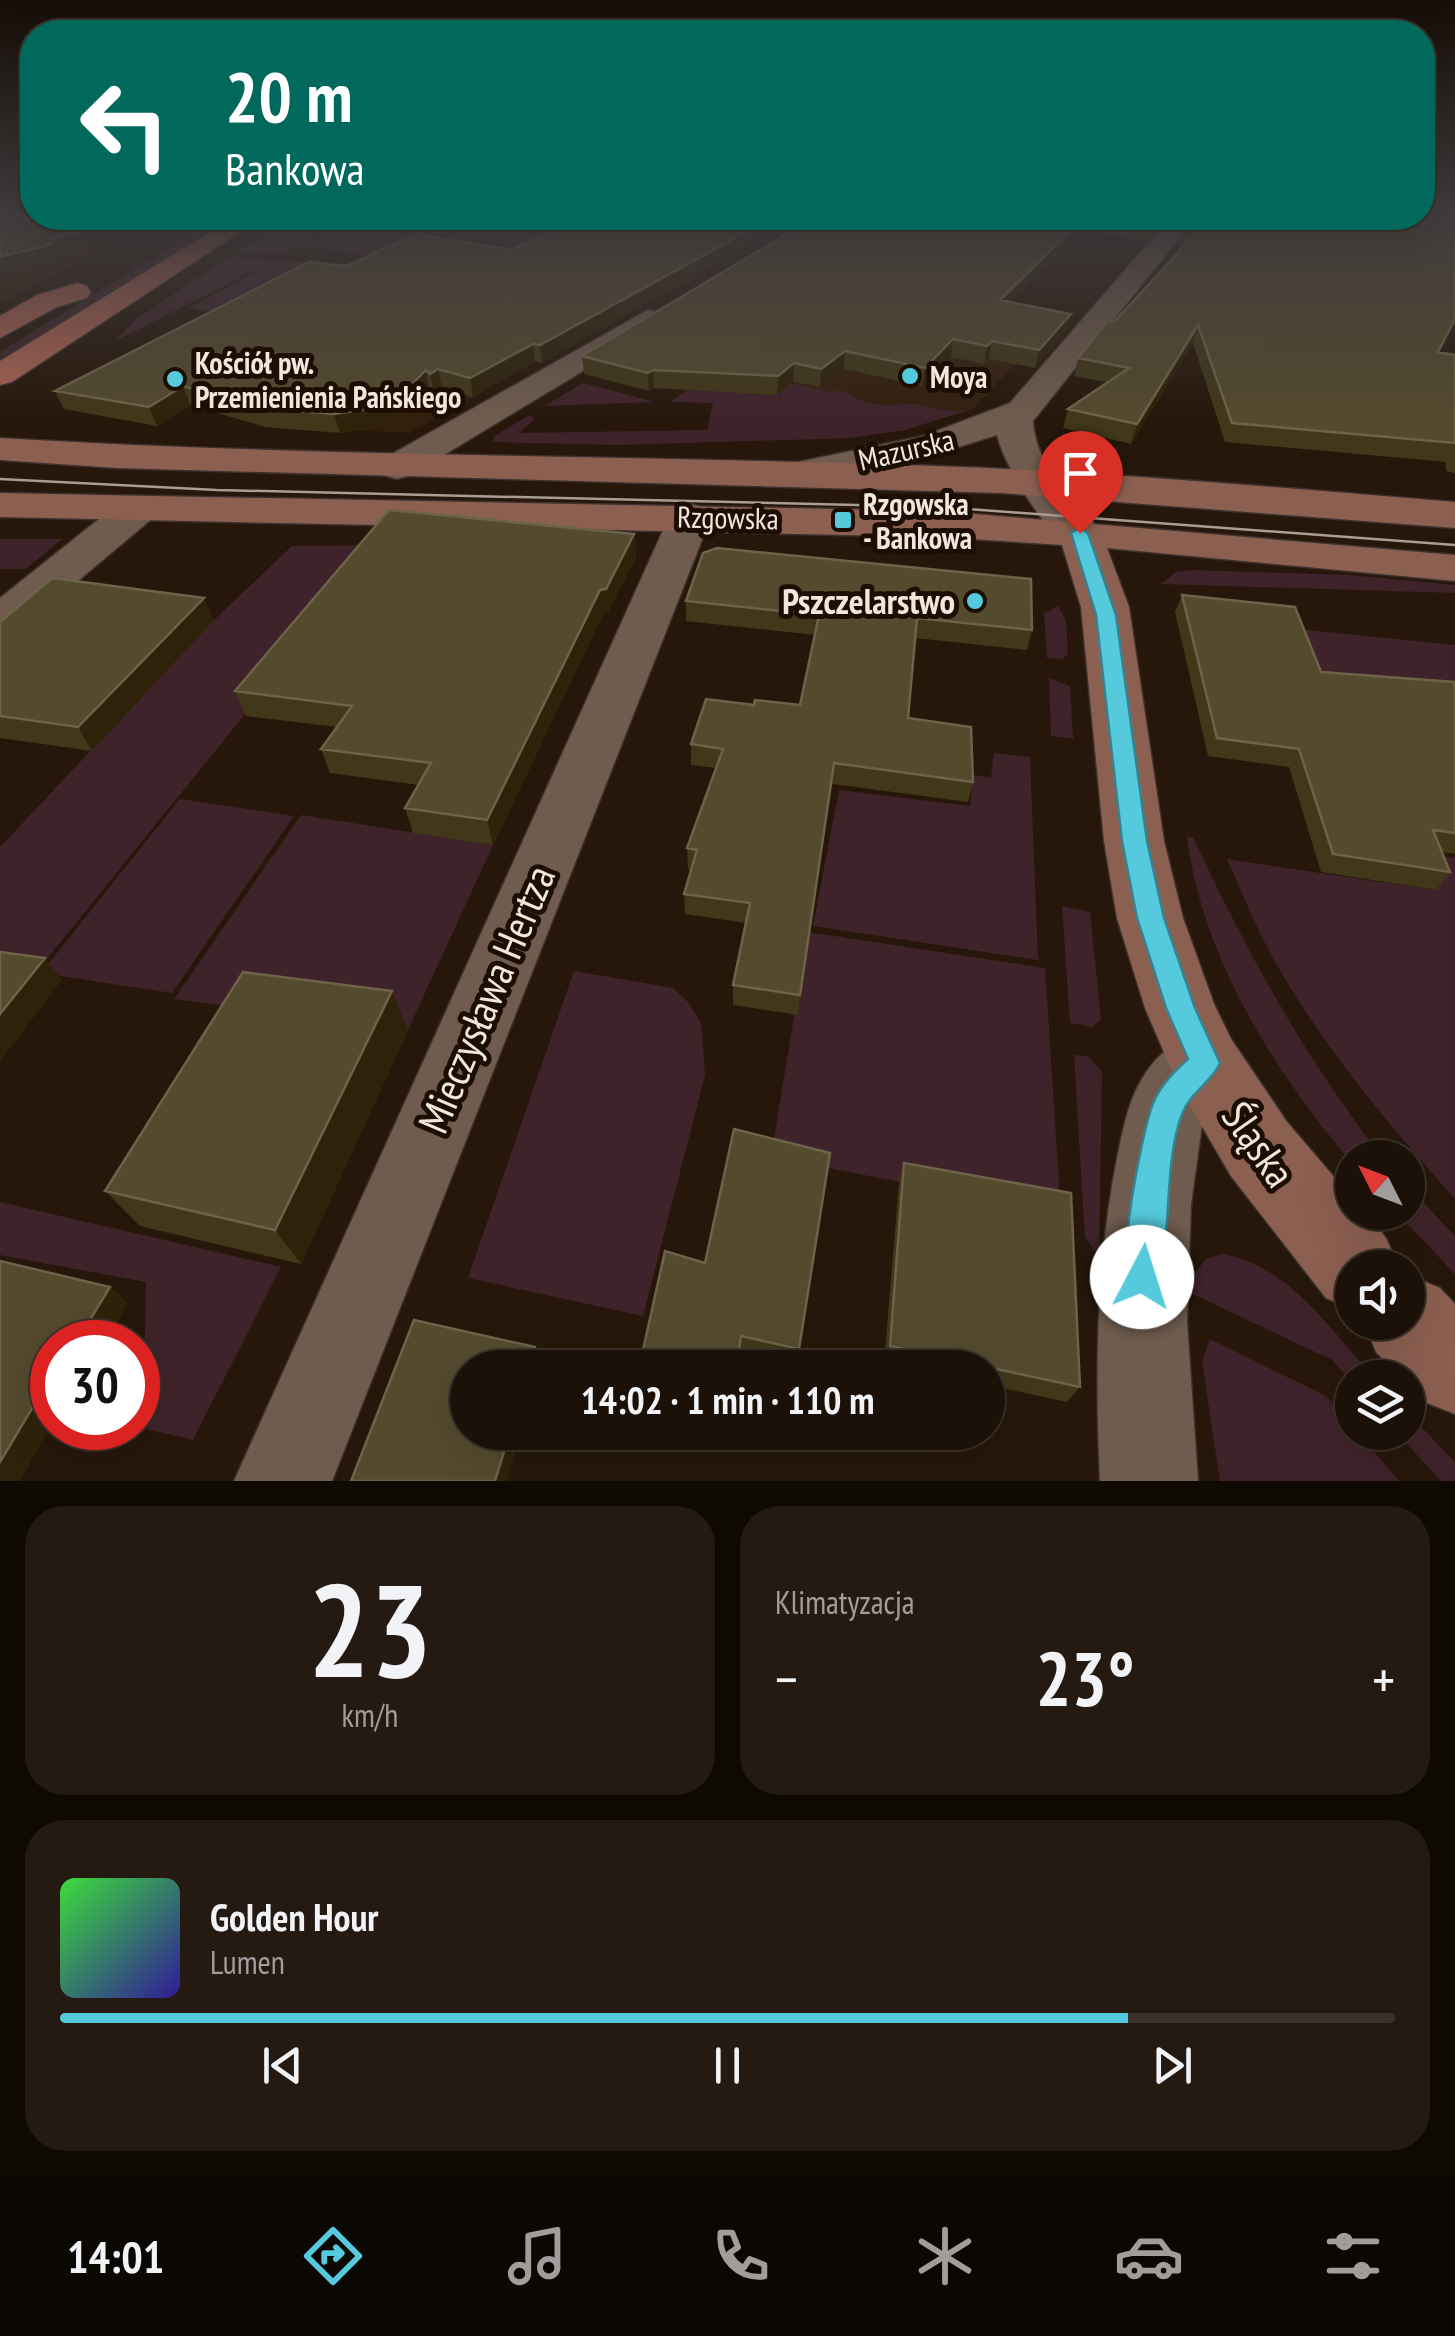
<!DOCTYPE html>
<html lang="pl">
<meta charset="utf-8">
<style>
body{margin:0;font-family:"PT Sans Narrow",sans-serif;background:#251a12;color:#f1f3f6;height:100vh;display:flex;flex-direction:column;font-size:38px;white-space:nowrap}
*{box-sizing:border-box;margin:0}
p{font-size:32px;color:#a09d9c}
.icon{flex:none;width:55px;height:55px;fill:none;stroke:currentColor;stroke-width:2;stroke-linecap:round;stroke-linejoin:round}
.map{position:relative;height:1481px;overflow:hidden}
.side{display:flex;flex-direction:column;gap:25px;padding:25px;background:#0f0904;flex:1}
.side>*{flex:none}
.hud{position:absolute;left:20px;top:20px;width:1415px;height:210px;border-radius:40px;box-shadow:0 10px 40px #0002,0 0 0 2px #3a3129;background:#00695c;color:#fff;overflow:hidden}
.needle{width:65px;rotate:312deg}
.tools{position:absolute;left:1335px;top:1140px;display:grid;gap:20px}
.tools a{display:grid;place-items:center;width:90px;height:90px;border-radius:50%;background:#1c1108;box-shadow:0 10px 40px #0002,0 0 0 2px #3a3129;font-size:50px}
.speed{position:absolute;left:30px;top:1320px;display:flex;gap:20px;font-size:50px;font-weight:700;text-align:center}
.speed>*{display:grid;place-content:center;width:130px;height:130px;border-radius:50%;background:#1c1108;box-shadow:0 10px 40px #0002,0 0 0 2px #3a3129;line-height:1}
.speed .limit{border:15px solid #d22;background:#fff;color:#111}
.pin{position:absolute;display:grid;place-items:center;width:85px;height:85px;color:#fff;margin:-102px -42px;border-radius:50% 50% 50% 0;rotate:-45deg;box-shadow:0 0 10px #0007}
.pin .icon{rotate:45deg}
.me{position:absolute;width:110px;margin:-55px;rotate:5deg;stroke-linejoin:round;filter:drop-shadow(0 0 8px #0008)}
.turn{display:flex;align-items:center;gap:35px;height:210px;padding:0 40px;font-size:45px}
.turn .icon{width:130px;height:130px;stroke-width:2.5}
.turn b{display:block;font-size:70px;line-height:85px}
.big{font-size:75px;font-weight:600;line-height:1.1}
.side .widget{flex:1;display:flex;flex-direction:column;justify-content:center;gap:15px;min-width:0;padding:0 35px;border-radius:40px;background:#251a12}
.side .dial{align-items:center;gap:0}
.dial b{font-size:130px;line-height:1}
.song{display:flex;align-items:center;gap:30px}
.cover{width:120px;height:120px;border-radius:15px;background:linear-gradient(135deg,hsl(120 70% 55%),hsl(250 70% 35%))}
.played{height:10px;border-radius:5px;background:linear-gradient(90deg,#54cadc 80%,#3a3129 80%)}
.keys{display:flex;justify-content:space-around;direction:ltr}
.heat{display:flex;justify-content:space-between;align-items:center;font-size:55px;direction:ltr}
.side .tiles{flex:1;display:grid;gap:25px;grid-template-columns:1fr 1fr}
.widget:last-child{grid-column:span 2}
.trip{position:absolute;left:450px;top:1350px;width:555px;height:100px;border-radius:50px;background:#1c1108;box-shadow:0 10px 40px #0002,0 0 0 2px #3a3129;font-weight:600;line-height:100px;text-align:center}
.dock{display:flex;height:160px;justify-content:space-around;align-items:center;background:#0b0703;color:#a09d9c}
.dock .icon{width:70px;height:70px}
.dock .active{color:#54cadc}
.dock b{font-size:45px;color:#f1f3f6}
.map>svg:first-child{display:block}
</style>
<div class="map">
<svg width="1455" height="1481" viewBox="0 0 1455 1481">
<rect width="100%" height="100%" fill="#26170a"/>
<path fill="#331f0d" d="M70,218h88l-158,87v-50z
M597,327l-186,105 -106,-2z
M857,331l158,33 -42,45 -68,21 -55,8 -129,2z"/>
<path fill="#3f232b" d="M217,218h20l-237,145v-11z
M294,218h57l-66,36 -49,-2z
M355,218h283l-78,36 -169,3 -89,-10z
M236,257l39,3 -160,81 19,-20 92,-62z
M278,260l92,10 -128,46 -53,-8z
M583,383l72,19 -111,4z
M792,383l39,9 10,-2 23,12 18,3 35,-1 37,8 19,-3 -68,21 -55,8 -232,7 -126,-3 3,-6 34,-21 6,4 -16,14 188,-3 6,-27 -43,-1 22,-15 85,8z
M0,539h62l-36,30h-26z
M382,545l-349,431 -33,-4v-125l214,-227 78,-74z
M1192,570l157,5 106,10v8l-294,-9 15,-12z
M1058,606l8,14 2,34 -6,5 -15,-1 -3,-44z
M1297,629l158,16v51l-141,-16z
M1049,678l21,8 3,53 -22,-3z
M994,753l36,4 8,203 -225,-34 26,-136 131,16 3,-31 18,3z
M180,799l114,17 -122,177 -131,-20z
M301,815l192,30 -85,185 -234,-31z
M1187,837h6c53,114 112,221 189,320l-30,1v5c-77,-91 -150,-205 -165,-326z
M1421,853l34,5v341c-67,-75 -133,-153 -182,-241 -18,-32 -31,-66 -46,-99l208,31z
M1062,906l28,6 11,107 -8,8 -23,-4z
M808,932l237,36 16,245 -290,-56z
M574,971l99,17 15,14 13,21 4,52 -62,241 -175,-38z
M1074,1055l14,1 14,16 -3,186 -14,-21z
M1408,1186l47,50v38l-58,-61 11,-1z
M0,1202l281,65 -88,173 -55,-13v-79l7,-12 1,-54 -146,-27z
M1221,1254c66,9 111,78 153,123l-22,1v5l-20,-23 -150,-71 23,-29z
M1210,1339l116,57 26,31v5l6,1 41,48h-179l-18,-120z
M1408,1413l47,49v19h-14l-44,-48 11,-1z"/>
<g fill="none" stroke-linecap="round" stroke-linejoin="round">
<defs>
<path id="street" d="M1170,218h25l-162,203c3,49 43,75 68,112l-6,9c-10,3 -21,6 -31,0 -23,-16 -61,-80 -67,-107l-90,28 -119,24 -14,-4 -6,-8 6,-8 149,-31 87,-33z
M648,310l11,3 4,6 -4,6 -248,150 -14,4 -14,-4 -5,-8 5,-8z
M139,496l15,3 6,9 -6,9 -137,115 -17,4v-38l124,-99z
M690,504l15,4 6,9 -379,964h-98l435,-964 6,-9z
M1205,1029l26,10 11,24 -11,24 -28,31 -12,86 -4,118 11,159h-98c-5,-111 -4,-219 18,-328 6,-28 11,-55 27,-79 15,-23 35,-36 60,-45z"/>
<path id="secondary" d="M0,438c312,19 624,17 935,28 174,6 347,22 520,36v26l-454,-35 -884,-25 -117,-8z
M0,493l940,18 515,44v26l-348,-33 22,59 35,234 19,77 31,86 17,35 56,83 65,76v14h13l21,26 13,30h-47v42l-26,-12 -95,-122 -52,-89 -34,-79 -28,-90 -13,-77 -23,-234 -19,-62 -122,-8 -940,-20z
M1408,1275l32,13 15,16v110l-33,-13 -14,-16v-7h-7l-25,-26 -12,-30h44z"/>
<path id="primary" d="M233,218h28l-249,164 -12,3v-24z
M77,283l10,3 4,6 -4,6 -30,9 -57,31v-22l37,-21z"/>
</defs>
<use href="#street" stroke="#3c312d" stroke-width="3"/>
<use href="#secondary" stroke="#3c312d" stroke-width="3"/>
<use href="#primary" stroke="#3c312d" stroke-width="3"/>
<use href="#street" fill="#6f5c4e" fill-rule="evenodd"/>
<use href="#secondary" fill="#8c6051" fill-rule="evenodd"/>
<use href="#primary" fill="#a96353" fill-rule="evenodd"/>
<path stroke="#aa9d94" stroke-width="2.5" d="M0,479l217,11 724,17 514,38"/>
</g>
<path fill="#413719" d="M584,218h213l-255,145 -7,-2 -62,36 -31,-9 -8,4 -5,-3 -11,12 -51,28 -27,4 -75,-6 -75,-22 -33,21 -93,-17 -9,-18 292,-125 164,-16z
M814,218h351l-19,22 -65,-9 -70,71 56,29 -32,37 -46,-9 -5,5 -33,-7 -29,29 -78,-17 -24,18 -27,-5 -16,13 -123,-7 -5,3 -65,-17 -2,-18z
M1193,218l246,134 16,3v118l-9,-2v-9l-221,-20 -32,-99 -62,101 -68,-16 5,-19 39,-27 -33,-6 4,-18 36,-36 70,-76 -6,-1 5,-15z
M634,534l2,23 -28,55 -5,2 -110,231 -80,-12 -8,-25 14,-23 -89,-12 -9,-24 16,-22 -91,-11 -11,-25z
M703,553l329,77 -5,20 -112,-12 -7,80 65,64 -5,20 -136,-18 -34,231 -65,-10v-20l13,-62 -61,-9 -1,-20 7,-24 -3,-1 -1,-21 29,-80 -25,-3v-21l63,-39h46l15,-70 -129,-14v-20z
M1182,595l139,77 134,10v172l-13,-2 8,20 -14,18 -115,-18 -32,-105 -81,-11 -33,-144z
M204,598l10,22 -122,131 -92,-13v-116z
M408,1030l-107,234 -161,-38 -35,-35z
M830,1153l-33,210 -56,-14 -36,-86z
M904,1163l176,224 -13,15 -79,-17v-17h-81l-23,-6 15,-179z"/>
<path fill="#2e220a" d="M104,218h31l-19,4 -1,8 -31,12v5l-23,6 -1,7 -60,15v-18z
M772,218h25l-255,145 -2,-18z
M1083,218h1l-3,13 -84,86 3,-17z
M1157,218h8l-19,22 4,-15z
M1071,314l-4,17 -32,37 4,-18z
M1198,325l-5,18 -62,101 6,-20z
M953,339l-2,18 -29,29 3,-18z
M992,341l-3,18 -5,5 3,-18z
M533,344l2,17 -62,36 -3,-19z
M845,351l-1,18 -24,18 1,-18z
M794,363l-1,19 -16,13 1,-19z
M438,369l4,19 -8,4 -4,-18z
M426,370l3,19 -11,12 -51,28 -27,4 -6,-19z
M653,370l1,18 -5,3 -1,-18z
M183,386l7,19 -33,21 -8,-19z
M634,534l2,23 -28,55 -5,2 -110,231 -6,-25 113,-230z
M204,598l10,22 -122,131 -14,-24z
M834,763l-2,21 -34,231 2,-20z
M45,958l17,22 -62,82v-48z
M392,991l16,39 -107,234 -26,-34z
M110,1287l18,16 -16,28 13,11h-27l-10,-19z
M535,1347l7,16 -2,5h-11z
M43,1390l9,6v28l-32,57h-20v-19z
M510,1432h11l-14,49h-12z"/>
<path fill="#544a2e" stroke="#6d634a" stroke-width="2.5" d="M0,213h32v5h72l-26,9v5l-23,6 -2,6 -53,13z
M1422,213h33v106l-17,33 17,3v88l-223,-20 -34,-98 -61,99 -69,-15 61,-41 -51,-10 30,-37 6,1 83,-90 -14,-2 10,-12h229z
M584,218h188l-232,127 -7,-1 -63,34 -32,-9 -8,5 -4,-4 -12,12 -52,28 -28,4 -75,-6 -76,-22 -34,21 -94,-16 254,-129 38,4 69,-32 95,16z
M814,218h269l-83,82 71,14 -32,36 -47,-9 -5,5 -34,-7 -28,29 -80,-17 -24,18 -27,-6 -16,13 -125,-6 -5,3 -66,-17z
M1097,218h60l-7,7z
M389,510l245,24 -28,55 -6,1 -113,230 -82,-12 26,-45 -110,-14 31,-43 -117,-15z
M717,548l314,31 1,51 -115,-12 -9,100 63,9 2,55 -139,-19 -34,232 -67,-10 17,-82 -66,-9 13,-44 -10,-2 36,-99 -32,-5 15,-45 48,6 1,-5 45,5 19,-90 -133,-14 17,-48z
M52,578l152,20 -126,129 -78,-11v-94z
M1182,595l113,12 26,65 134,10v151l-22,-3 17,42 -117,-18 -34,-105 -82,-11z
M0,952l45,6 -45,56z
M243,972l149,19 -117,239 -170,-39z
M734,1129l96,24 -31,196 -58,-13 -5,32h-97l26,-117 40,12z
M904,1163l167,30 9,194 -190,-41z
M0,1261l110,26 -22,36 19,4 -9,15h-46v50l-9,-2 -43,72z
M414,1320l121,27 -6,21h-61v64h42l-15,49h-144z"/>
<linearGradient id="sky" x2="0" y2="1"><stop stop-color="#150d06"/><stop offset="0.51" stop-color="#413c3e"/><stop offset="1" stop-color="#413c3e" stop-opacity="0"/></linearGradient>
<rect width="1455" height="421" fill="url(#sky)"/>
<path fill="#54cadc" stroke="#37838f" stroke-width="2.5" d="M1080,528l8,5 28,82 31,226 17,77 31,90 25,55c-8,19 -29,29 -37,49 -21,50 -9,131 -28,177l-13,6 -12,-6c-13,-30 10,-145 21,-180 6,-20 21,-36 37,-50l-22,-51 -29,-90 -15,-77 -26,-226 -25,-82z"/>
<g fill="#54cadc" stroke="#1c0e03" stroke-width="4">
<circle cx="910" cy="376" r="10"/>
<circle cx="175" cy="379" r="10"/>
<rect x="833" y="510" width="20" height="20" rx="5"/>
<circle cx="975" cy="601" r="10"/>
</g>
<g text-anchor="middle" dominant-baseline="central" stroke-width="10" stroke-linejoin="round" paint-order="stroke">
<g font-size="30" font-weight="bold" fill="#f2e7df" stroke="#1c0e03" text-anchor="start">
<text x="195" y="362">Kościół pw.<tspan x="195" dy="34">Przemienienia Pańskiego</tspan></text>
<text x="930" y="376">Moya</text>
<text x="863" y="503">Rzgowska<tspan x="863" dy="34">- Bankowa</tspan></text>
</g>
<g font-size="30" fill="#f2e7df" stroke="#1c0e03">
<text transform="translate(906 449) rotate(-13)">Mazurska</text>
<text transform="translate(728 517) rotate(1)">Rzgowska</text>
</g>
<g font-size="35" font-weight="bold" fill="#f2e7df" stroke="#1c0e03" text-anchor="end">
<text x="955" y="601">Pszczelarstwo</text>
</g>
<g font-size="42" fill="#f2e7df" stroke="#1c0e03">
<text transform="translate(486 999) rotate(-67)">Mieczysława Hertza</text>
<text transform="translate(1259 1144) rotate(55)">Śląska</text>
</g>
</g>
</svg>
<div class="tools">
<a><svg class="needle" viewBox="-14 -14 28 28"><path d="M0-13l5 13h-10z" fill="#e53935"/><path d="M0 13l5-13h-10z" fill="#a09d9c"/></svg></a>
<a><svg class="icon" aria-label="sound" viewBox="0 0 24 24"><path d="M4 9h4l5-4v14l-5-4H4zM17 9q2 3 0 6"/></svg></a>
<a><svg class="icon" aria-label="layers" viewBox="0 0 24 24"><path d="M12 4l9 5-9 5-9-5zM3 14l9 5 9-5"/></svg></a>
</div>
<div class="speed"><div class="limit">30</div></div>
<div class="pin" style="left:1080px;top:533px;background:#d93025"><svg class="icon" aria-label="arrive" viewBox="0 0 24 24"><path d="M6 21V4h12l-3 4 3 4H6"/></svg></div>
<svg class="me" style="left:1142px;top:1277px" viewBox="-20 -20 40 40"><circle r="19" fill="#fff"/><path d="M0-13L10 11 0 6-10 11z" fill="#54cadc"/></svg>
<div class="trip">14:02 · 1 min · 110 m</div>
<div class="hud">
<div class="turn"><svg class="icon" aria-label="left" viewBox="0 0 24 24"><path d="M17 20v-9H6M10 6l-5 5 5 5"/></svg><div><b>20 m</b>Bankowa</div></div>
</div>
</div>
<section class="side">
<div class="tiles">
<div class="widget dial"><b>23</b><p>km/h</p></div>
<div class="widget"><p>Klimatyzacja</p>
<div class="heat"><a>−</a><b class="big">23°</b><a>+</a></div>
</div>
<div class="widget">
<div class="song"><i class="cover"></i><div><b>Golden Hour</b><p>Lumen</p></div></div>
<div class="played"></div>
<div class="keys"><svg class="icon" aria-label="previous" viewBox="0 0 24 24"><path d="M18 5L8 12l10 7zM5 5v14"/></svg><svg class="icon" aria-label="pause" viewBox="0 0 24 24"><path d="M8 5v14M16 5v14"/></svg><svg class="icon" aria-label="next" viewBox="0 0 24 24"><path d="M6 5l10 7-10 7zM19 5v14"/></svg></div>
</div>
</div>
</section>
<nav class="dock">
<b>14:01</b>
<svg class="icon active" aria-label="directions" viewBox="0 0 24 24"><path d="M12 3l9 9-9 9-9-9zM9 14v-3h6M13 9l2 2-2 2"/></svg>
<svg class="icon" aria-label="music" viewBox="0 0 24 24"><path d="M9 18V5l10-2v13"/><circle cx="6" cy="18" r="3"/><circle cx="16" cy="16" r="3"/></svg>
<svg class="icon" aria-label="phone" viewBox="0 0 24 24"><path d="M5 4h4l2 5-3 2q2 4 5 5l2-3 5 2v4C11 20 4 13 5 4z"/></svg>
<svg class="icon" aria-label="climate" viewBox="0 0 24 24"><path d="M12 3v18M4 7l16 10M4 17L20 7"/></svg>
<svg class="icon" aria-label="car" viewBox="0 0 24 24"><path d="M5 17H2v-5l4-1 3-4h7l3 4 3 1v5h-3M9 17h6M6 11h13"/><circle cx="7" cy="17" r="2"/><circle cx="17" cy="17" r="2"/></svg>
<svg class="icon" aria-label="filters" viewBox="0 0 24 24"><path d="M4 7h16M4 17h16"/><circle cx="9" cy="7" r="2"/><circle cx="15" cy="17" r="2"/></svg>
</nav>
